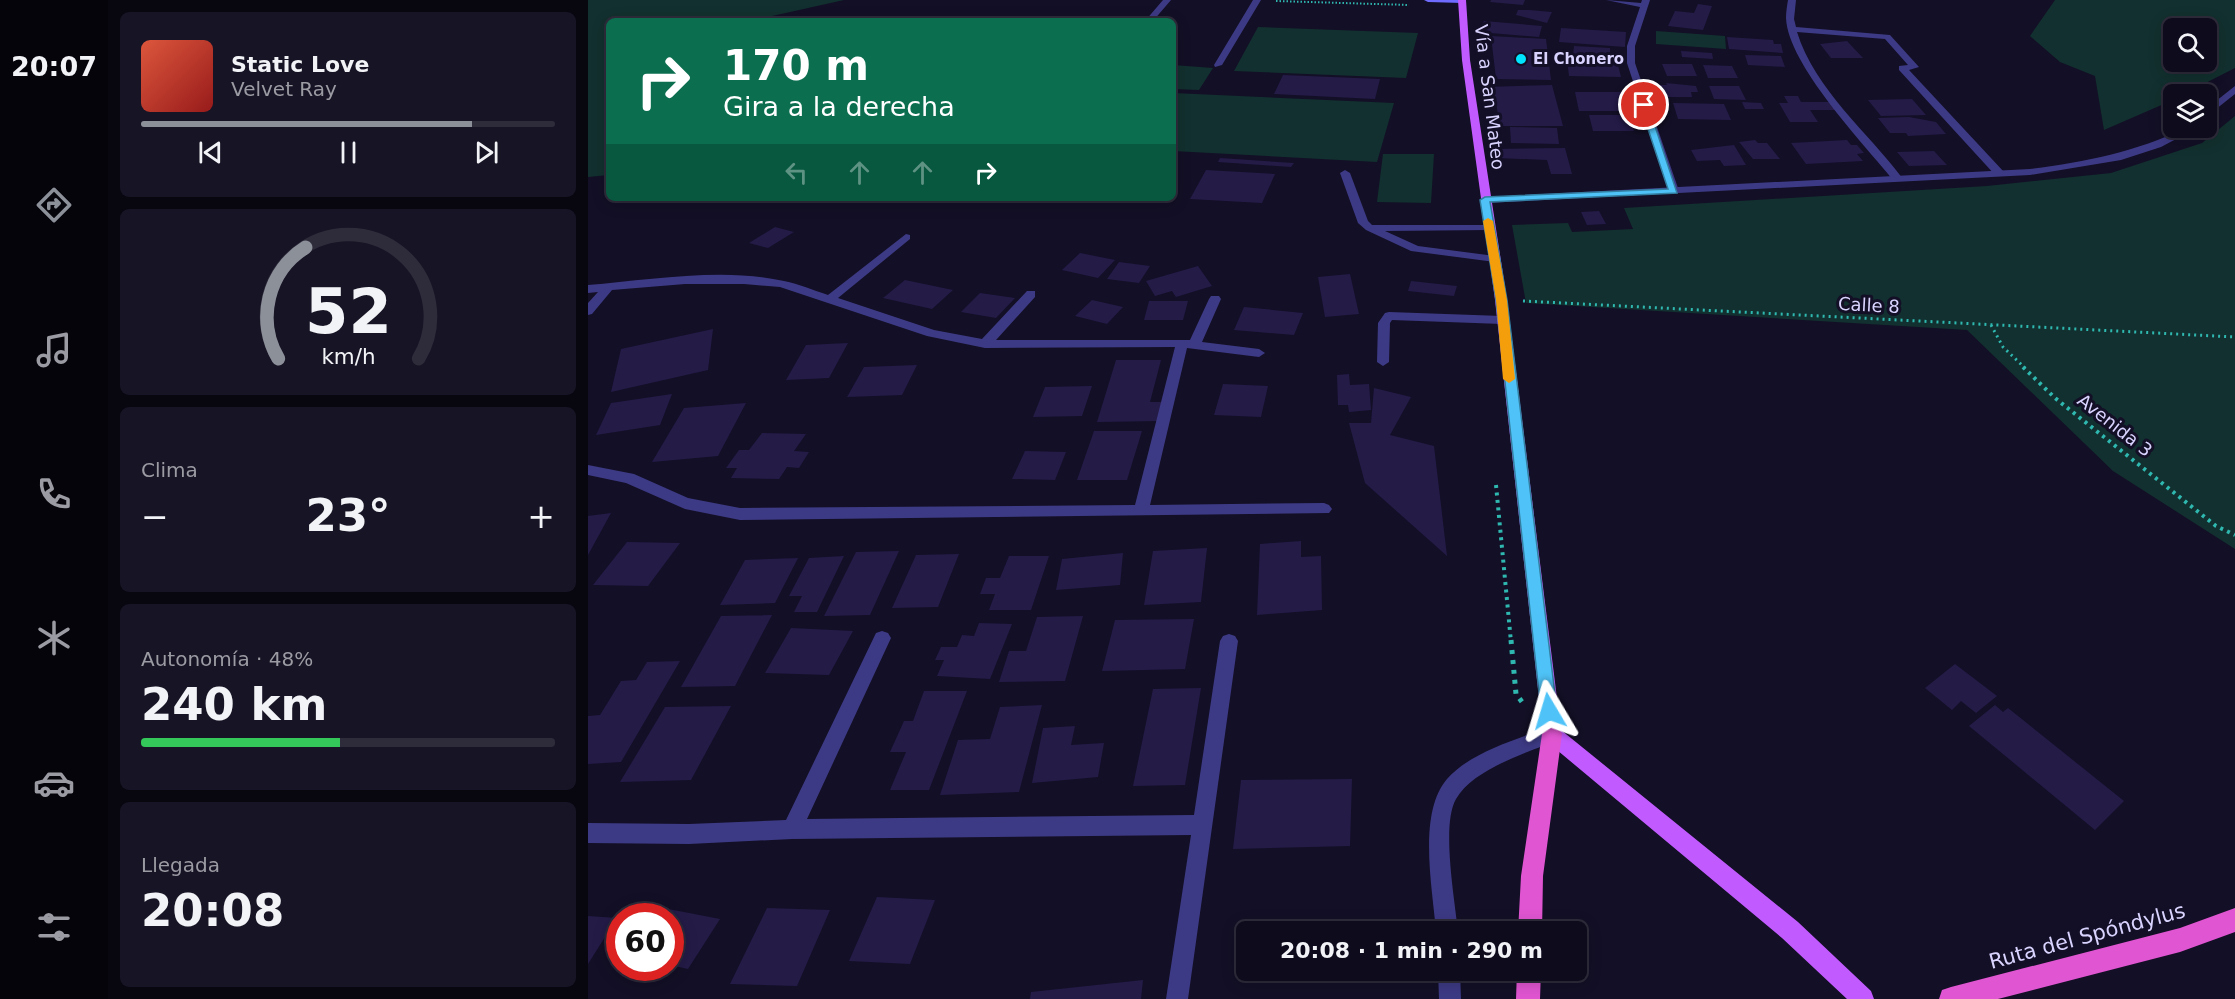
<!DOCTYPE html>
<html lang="es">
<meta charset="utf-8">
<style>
body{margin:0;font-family:"DejaVu Sans",sans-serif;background:#171425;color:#f1f3f6;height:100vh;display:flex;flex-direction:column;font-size:22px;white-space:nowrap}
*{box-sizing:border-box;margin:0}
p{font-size:20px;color:#9b9ba3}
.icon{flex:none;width:33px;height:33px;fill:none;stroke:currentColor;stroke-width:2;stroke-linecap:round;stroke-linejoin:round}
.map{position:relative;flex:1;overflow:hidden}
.side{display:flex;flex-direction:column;gap:12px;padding:12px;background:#08060f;width:480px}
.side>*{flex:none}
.guide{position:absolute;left:18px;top:18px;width:570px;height:183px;border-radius:9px;box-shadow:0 3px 15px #0003,0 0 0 2px #2e2b3b;background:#0b6e4f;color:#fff;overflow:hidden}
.controls{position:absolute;left:1575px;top:18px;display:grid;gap:12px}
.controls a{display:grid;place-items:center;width:54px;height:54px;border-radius:9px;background:#0e0b1c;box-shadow:0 3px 15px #0003,0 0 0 2px #2e2b3b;font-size:30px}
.speed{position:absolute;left:18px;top:903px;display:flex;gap:12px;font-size:30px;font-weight:700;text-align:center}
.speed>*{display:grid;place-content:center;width:78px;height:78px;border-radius:50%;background:#0e0b1c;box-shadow:0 3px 15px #0003,0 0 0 2px #2e2b3b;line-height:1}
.speed .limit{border:9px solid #d22;background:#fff;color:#111}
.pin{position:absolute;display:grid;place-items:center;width:51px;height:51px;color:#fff;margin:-26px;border:3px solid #fff;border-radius:50%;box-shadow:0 2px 6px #0007}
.me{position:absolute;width:66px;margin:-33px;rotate:353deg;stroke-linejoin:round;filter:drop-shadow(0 0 4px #0008)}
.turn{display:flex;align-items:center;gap:21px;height:126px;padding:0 18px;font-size:27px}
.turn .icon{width:78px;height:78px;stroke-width:2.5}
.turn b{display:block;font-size:42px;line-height:51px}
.lanes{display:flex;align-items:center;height:57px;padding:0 18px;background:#0003;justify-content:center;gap:30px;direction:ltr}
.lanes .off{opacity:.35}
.big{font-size:45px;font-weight:600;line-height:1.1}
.side .tile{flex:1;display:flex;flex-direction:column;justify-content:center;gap:9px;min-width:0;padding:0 21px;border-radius:9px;background:#171425}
.side .dial{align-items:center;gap:0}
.dial svg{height:156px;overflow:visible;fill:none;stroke:#2e2b3b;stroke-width:7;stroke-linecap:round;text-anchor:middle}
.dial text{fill:#f1f3f6;stroke:none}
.song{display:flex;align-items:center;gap:18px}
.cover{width:72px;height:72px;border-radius:9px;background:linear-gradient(135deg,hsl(10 70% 55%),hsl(0 70% 35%))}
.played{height:6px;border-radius:3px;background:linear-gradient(90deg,#8c9099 80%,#2e2b3b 80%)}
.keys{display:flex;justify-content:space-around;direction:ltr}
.heat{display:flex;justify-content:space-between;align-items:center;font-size:33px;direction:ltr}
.charge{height:9px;border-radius:4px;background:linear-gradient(90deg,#34c759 48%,#2e2b3b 0)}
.trip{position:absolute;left:648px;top:921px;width:351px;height:60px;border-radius:9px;background:#0e0b1c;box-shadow:0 3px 15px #0003,0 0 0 2px #2e2b3b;font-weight:600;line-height:60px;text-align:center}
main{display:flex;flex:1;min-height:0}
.menu{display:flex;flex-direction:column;width:108px;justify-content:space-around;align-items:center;background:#06040b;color:#9b9ba3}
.menu .icon{width:42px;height:42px}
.menu .current{color:#8c9099}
.menu b{font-size:27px;color:#f1f3f6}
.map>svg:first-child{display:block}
</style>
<main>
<nav class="menu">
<b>20:07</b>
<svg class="icon current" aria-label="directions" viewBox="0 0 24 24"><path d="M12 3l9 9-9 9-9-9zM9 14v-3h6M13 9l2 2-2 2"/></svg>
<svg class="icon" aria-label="music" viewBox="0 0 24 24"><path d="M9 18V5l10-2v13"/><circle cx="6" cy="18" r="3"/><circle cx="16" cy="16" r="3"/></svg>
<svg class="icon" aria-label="phone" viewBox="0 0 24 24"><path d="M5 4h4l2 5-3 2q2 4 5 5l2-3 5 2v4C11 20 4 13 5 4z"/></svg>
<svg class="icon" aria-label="climate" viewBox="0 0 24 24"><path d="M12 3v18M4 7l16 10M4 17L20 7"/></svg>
<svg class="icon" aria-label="car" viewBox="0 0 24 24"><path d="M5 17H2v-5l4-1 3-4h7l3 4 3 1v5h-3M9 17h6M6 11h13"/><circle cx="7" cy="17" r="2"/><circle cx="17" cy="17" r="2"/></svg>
<svg class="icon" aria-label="filters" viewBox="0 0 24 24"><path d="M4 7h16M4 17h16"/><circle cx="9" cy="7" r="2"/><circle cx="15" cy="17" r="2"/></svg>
</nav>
<section class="side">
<div class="tile">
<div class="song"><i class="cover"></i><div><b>Static Love</b><p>Velvet Ray</p></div></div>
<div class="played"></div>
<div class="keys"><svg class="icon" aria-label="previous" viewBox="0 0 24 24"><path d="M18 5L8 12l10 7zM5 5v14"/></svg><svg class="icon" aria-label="pause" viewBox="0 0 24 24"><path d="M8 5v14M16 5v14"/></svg><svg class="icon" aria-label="next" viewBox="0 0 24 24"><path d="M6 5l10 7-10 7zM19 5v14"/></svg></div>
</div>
<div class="tile dial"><svg viewBox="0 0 100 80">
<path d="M14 69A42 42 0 1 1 86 69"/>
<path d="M14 69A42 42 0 0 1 28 12" stroke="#8c9099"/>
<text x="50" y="56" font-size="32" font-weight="700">52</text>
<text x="50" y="72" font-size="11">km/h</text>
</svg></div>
<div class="tile"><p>Clima</p>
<div class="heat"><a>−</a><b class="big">23°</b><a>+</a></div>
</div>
<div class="tile"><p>Autonomía · 48%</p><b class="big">240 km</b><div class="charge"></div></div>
<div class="tile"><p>Llegada</p><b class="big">20:08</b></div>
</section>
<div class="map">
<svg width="1647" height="999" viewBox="0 0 1647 999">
<rect width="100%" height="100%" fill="#130f26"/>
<path fill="#12302f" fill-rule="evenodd" d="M0,0h256l-95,21h-140v154l-21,2z
M1467,0h180v68l-51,26h-10l-1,6 -69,30 -9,-54 -35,-14 -30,-26zM1618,28v34h-32v-34z
M670,27l160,6 -12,45 -172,-7z
M1068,31l69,5 1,13 -70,-5z
M585,65l40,3 -14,22 -26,-1z
M585,93l221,10 -17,59 -204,-11z
M1647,116v433l-122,-78 -146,-141 -441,-27 -14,-78 56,-2 4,9 61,-3 -9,-21 363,-22 124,-13 91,-30z
M795,154h51l-3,49 -54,-1z"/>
<path fill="#241b47" d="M903,0h34l-2,5 -33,-3z
M1110,4l14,2 -9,24 -35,-4 7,-15 19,2z
M930,10h11l23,2 -5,11 -31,-8z
M896,21l58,5 -3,11 -60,-5z
M973,28l65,4 -1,15 -66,-5z
M903,36l55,3 5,41 -55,-1z
M1139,37l46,3 1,4h7l2,9 -54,-4z
M1259,41l16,17h-32l-11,-14z
M986,46l36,2v9l-37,-2z
M1093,51l31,2 1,6 -31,-2z
M1157,55l36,1 4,11 -37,-2z
M979,60l50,1 4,16 -52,-1z
M1074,64h30l5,12h-30z
M1115,65l29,1 6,12h-30z
M695,75l97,4 -5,20 -101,-5z
M1078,83l30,3 2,6h-7l1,5h-30l-4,-12h9z
M964,85l11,41h-63l-5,-29h-7l-2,-10z
M1121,86h30l7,14 -32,-1z
M987,92h55l6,19h-57z
M1196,96h14l3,6h33l5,8h-29l8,12h-28l-11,-19h9z
M1324,99l14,16 -45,1 -13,-16z
M1154,102l19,1 3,6h-19z
M1085,103l51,1 7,16 -53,-1z
M1001,115h40l5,16h-41z
M1321,117l27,5 10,12 -38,2 -2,-3h-16l-12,-15z
M922,127l47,1 2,16 -48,-1z
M1167,140l3,3h9l13,16h-27l-14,-17z
M1259,140l4,5h6l7,8 -7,1 6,7 -57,3 -15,-21z
M1146,145l12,20 -22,1 -4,-6 -23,1 -6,-11z
M977,148l7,26h-21l-4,-14 -50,-2 -2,-9z
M1346,151l13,14 -38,1 -12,-14z
M632,158l74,5 -3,4 -73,-5z
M618,170l69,4 -13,29 -72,-4z
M1011,211l7,13 -19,1 -6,-13z
M187,227l19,5 -26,16 -19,-5z
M492,253l35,7 -17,18 -36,-8z
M531,262l31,4 -11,17 -32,-4z
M610,266l14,20 -36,11 -4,-6 -17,5 -9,-15z
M762,274l9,40 -34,3 -7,-40z
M317,280l48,10 -21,19 -49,-11z
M823,281l46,5 -3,10 -46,-5z
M392,293l35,5 -19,20 -35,-6z
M504,300l31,7 -16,17 -32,-8z
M561,301h39l-5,19h-39z
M656,307l59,6 -9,22 -60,-5z
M125,329l-5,41 -97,22 10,-43z
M260,343l-19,35 -43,2 20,-35z
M528,360h45l-11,42h17l-5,19 -65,1z
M329,365l-15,30 -55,2 17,-30z
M761,374l1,11 19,-1 2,26 -22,2 -1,-7h-10l-1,-30z
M635,384l45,2 -7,31 -47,-2z
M504,386l-10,30 -49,1 12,-30z
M786,388l37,9 -21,38 44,11 13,110 -82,-73 -16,-60h22z
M84,394l-12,31 -64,10 15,-32z
M158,403l-28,53 -66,6 32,-54z
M506,431h48l-15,49h-50z
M174,433l44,1 -12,17 15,1 -10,16 -12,-1 -8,12 -48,-1 6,-10h-11l13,-18h10z
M437,451l41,1 -11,28 -43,-1z
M23,513l-23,42v-39z
M713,541v16l20,-1 1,54 -65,5 3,-71z
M39,542l53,1 -32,43 -55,-1z
M619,548l-6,54 -57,3 9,-54z
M311,551l-29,64 -46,1 32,-64z
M535,553l-3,32 -64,5 6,-31z
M371,554l-21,53 -46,1 24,-53z
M256,556l-27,56h-23l8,-16h-13l20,-38z
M421,556h40l-18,54h-42l6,-16h-15l6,-16h14z
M210,558l-23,45 -55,2 25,-45z
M184,615l-37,71 -54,1 40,-71z
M495,616l-18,65 -66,1 10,-31h17l11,-34z
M606,619l-9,50 -83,2 13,-51z
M391,623l33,1 -22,55 -53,-3 7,-16h-9l6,-13h16l5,-12 12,1z
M203,628l62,3 -24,44 -64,-2z
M92,661l-59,101 -33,2v-48l12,-1 21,-34 15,-1 11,-18z
M1367,664l42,32 -21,17 -15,-12 -9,9 -27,-22z
M613,688l-16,97 -52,1 20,-97z
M336,691h43l-38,99h-39l16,-38h-16l14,-31h9z
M454,705l-23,87 -79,3 18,-55 32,-1 10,-32z
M1407,705l8,7 5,-4 116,93 -29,29 -126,-104z
M143,706l-40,74 -71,2 45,-75z
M487,726l-4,19 33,-2 -6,34 -66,6 11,-55z
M764,779l-2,67 -117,3 8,-69z
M289,897l58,3 -25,64 -61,-3z
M70,907l62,12 -32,50 -18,-4v-49h-19z
M179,908l63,2 -33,76 -67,-2z
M0,916l29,2 -29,46z
M555,980l-2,19h-111l1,-7z"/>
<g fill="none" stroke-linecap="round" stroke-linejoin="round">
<path stroke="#2fb8b0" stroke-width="2" stroke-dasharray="1.5 2" stroke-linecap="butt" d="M688,1l133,4"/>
<path stroke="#2fb8b0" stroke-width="3" stroke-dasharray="2 4" stroke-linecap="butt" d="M935,301l712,36
M1403,325l12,22 22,21"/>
<path stroke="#2fb8b0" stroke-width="4" stroke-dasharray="3 4.5" stroke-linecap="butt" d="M1435,367l32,31 161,128 19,9
M908,485l15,157"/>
<path stroke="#2fb8b0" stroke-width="5" stroke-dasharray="4 6" stroke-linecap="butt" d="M923,640l5,54 6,8"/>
<path fill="#3d3a85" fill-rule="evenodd" d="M575,0h8l-18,21h-8z
M665,0h8l-39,65 -7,2 -1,-2z
M757,170l5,3 18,48 4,4h121l1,2 -5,3 -104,1 33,15 77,10 6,3 -6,3 -84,-11 -45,-21 -8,-7 -18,-50z
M801,312l113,4 6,4 -6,4 -110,-4 -2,3 -1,39 -6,4 -6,-4 1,-39 7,-10z
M964,726l7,2 2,6 -2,6c-31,12 -86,29 -103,59 -15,26 -1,101 2,133h-22c-3,-42 -19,-118 11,-153 25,-28 71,-40 105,-53z
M850,970h22l1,29h-22z"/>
<path fill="#3d3a85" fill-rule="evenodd" d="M1018,0l35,3 1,-3h8l-15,46v17l44,128 -1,2 -9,-2 -42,-128v-17l13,-39z
M1200,0h8l-2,19 2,8 94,8 29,32 -10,3 95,102v4h-8l-97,-106v-4l9,-1 -23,-26 -88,-7c18,58 71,100 106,147l-9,2c-30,-37 -106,-116 -108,-163 0,-6 1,-12 2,-18z
M318,234l4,1v4l-72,59 96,32 48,9 45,-48h8v6l-39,43h194l19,-41 2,-3h8l2,3 -19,43 57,7 6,4 -6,4 -72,-9 -37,157 174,-2 5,2 3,4 -3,4 -589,7 -55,-11 -59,-26 -38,-8v-10l46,9 54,24 52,10 395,-3 40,-158 -190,1 -58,-12 -147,-49 -36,-3h-59l-73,6 -20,24 -4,1v-12l10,-11 -10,1v-8c60,-5 135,-18 196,-4 15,3 29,9 44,14z
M294,631l6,2 3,5 -84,181 387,-4 26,-174 3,-5 6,-2 6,2 3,5 -50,358h-22l25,-164 -399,4 -103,5 -101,-1v-20l101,1 97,-4 90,-187z"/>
<path fill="#3d3a85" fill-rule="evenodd" d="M1647,86v8l-29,23v-8z
M1598,128h11l-36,19 -40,13 -91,15 -545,28 -5,-3 5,-3 545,-28c55,-7 105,-17 156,-41z"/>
<path fill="#6f6bff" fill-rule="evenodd" d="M836,0h41l1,1 -4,2 -34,-1z"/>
<path fill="#c25bff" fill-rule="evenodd" d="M870,0h8l4,60 37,240 54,430 237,192 73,69 3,8h-27l-65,-61 -237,-198 -2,-6 -48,-434 -33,-240z"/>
<path fill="#e055d1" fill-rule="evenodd" d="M964,725l7,3 3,6 -19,142 -1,56h-24l3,-56 21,-142 3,-6z
M1647,908v24l-55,20 -182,47h-59l3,-9 9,-3 229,-59z
M929,970h24l-1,29h-24z"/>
</g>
<path fill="#4fc3f7" stroke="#337fa1" stroke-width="1.5" d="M1056,102l4,3 29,88 -187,9 17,98 50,411 -2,5 -6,3 -6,-3 -2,-5 -45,-411 -16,-100 5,-3 183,-8 -28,-84z"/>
<path fill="#f59e0b" d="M900,218l5,3 14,79 8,79 -6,4 -6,-4 -7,-79 -13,-79z"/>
<circle fill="#00e5ff" stroke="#130f26" stroke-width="2" cx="933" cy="59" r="6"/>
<g text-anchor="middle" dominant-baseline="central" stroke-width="6" stroke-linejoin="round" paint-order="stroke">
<g font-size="15" font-weight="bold" fill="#d9d4ff" stroke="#130f26" text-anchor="start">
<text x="945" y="59">El Chonero</text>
</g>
<g font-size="18" fill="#d9d4ff" stroke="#130f26">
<text transform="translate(902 97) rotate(83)">Vía a San Mateo</text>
<text transform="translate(1281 305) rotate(3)">Calle 8</text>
<text transform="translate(1527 425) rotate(38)">Avenida 3</text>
</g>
<g font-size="21" fill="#d9d4ff" stroke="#130f26">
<text transform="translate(1499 936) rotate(-15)">Ruta del Spóndylus</text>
</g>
</g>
</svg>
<div class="controls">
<a><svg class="icon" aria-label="search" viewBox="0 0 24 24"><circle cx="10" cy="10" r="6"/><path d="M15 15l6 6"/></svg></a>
<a><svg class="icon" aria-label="layers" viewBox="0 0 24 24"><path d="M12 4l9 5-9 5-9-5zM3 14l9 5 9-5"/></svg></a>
</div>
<div class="speed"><div class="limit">60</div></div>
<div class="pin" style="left:1056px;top:105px;background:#d93025"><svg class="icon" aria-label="arrive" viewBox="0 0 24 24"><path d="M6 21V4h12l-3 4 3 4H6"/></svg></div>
<svg class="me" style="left:961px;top:711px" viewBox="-20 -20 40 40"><path d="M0-17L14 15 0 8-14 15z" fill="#4fc3f7" stroke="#fff" stroke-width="4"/></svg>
<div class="trip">20:08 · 1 min · 290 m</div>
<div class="guide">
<div class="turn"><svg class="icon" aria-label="right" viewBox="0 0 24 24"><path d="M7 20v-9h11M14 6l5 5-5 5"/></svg><div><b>170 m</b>Gira a la derecha</div></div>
<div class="lanes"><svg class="icon off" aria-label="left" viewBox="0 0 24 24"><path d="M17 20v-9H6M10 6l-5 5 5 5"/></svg><svg class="icon off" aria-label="ahead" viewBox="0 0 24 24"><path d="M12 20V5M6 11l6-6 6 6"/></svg><svg class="icon off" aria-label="ahead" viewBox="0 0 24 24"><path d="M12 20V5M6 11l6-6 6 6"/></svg><svg class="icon" aria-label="right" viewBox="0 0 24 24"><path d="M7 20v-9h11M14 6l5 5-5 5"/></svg></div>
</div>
</div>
</main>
